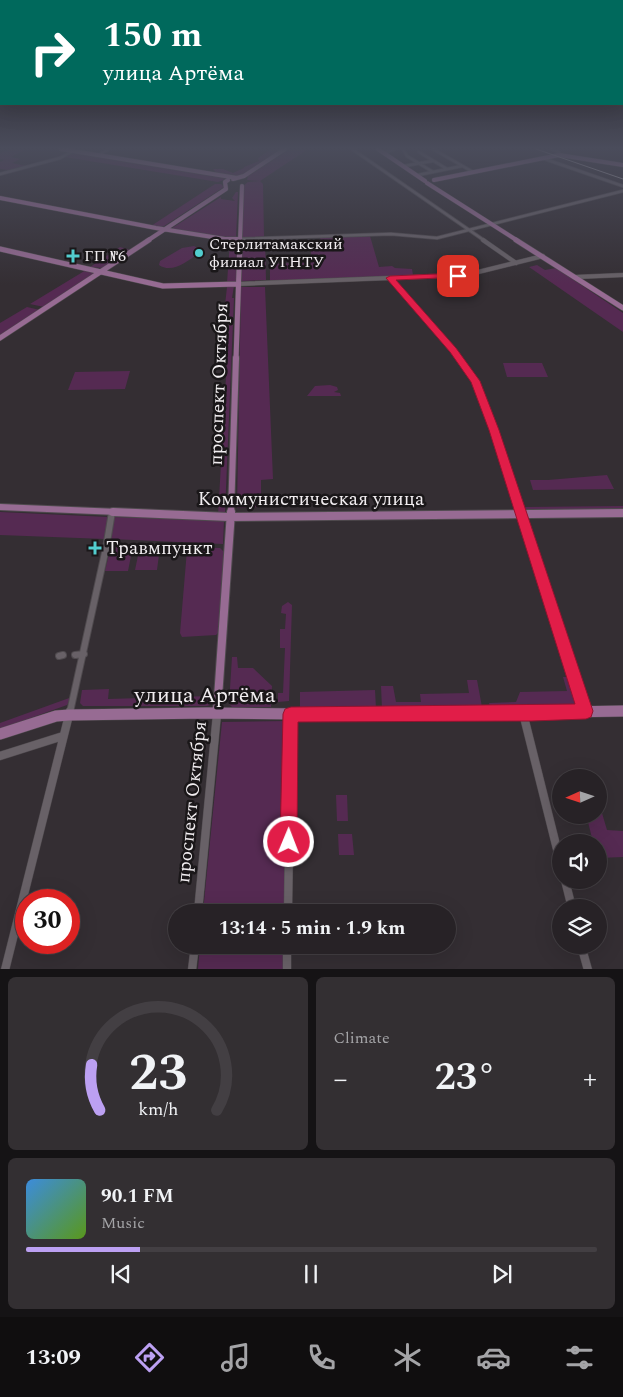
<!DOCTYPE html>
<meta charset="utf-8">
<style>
body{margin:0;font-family:Spectral,serif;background:#332f32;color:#f1f3f6;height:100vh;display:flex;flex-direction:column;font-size:19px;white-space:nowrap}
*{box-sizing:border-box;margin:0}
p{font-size:16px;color:#a4a4a7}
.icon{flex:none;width:28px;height:28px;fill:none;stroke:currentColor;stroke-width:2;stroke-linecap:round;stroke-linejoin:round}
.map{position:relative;height:969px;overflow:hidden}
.sheet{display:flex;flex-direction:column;gap:8px;padding:8px;background:#151315;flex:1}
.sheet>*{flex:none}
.banner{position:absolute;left:0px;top:0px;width:624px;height:105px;box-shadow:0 5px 20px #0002,0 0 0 1px #433f43;background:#00695c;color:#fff;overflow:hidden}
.needle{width:32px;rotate:267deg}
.tools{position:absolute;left:552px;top:769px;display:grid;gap:10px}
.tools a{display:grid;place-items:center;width:55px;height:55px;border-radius:50%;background:#272226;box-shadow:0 5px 20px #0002,0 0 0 1px #433f43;font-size:25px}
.speed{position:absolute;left:15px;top:889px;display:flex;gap:10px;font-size:25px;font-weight:700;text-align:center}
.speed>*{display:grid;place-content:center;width:65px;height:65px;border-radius:50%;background:#272226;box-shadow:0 5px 20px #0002,0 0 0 1px #433f43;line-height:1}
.speed .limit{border:8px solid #d22;background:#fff;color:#111}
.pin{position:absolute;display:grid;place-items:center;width:42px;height:42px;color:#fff;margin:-21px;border-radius:10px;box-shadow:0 2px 8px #0006}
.me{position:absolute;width:55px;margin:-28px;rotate:1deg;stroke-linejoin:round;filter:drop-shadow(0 0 4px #0008)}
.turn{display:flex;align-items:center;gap:18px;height:105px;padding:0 20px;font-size:22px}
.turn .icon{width:65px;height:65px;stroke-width:2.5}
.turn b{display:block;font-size:35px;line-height:42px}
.big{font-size:38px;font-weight:700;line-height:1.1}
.sheet .widget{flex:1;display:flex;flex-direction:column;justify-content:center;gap:8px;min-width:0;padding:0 18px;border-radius:8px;background:#332f32}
.sheet .dial{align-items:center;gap:0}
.dial svg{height:130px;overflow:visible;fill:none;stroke:#433f43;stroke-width:7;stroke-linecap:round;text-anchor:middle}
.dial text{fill:#f1f3f6;stroke:none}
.song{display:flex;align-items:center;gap:15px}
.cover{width:60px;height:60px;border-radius:8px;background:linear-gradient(135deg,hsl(210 70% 55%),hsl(90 70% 35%))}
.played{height:5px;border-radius:2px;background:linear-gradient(90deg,#bca0f2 20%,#433f43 20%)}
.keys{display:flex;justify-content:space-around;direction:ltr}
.heat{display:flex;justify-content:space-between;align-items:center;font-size:28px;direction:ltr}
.sheet .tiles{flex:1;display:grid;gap:8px;grid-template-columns:1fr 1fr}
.widget:last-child{grid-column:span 2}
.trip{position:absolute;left:168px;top:904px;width:288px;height:50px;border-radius:25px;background:#272226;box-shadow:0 5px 20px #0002,0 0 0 1px #433f43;font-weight:700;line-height:50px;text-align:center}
.tab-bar{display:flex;height:80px;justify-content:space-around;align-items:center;background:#100e0f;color:#a4a4a7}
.tab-bar .icon{width:35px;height:35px}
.tab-bar .active{color:#bca0f2}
.tab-bar b{font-size:22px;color:#f1f3f6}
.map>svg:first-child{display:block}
</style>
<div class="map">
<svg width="623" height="970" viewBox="0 0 623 970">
<rect width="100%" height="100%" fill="#342e33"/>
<path fill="#552a52" d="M11,149h15l-15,8 9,2 -8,4 14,3 -18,4 -8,-1v-7l4,-2 -4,-1v-6z
M271,149h12l-44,28 -22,-3 -4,-5h10l10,4 11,-5v-1l15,-6 -1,-3z
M290,149h18l-48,32 3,3 1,53 -21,1v-52l5,-4 12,-1 -13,-1 1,-4z
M74,152l149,26 3,1 -8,3 -153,-25z
M215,184h6l3,3 -63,41 -10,-2z
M236,192h2l-2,46 -67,-8 52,-33v2l14,2 -3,-3z
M370,236l9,31 13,-1 3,2 17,1 1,6 -143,6v-17l42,-2 -2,-17h11l-1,-8z
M265,239l1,41 -24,1v-41z
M239,240l-2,43h-10l3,-42z
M194,246l6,3 -1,4c-11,8 -27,21 -40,12l1,-4 22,-13z
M120,247l10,3 -27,18 -13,-1z
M537,265l8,5 11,-2 67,45v19l-94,-65z
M86,270l9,3 -51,34 -14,-3z
M234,286l-2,12h2l-9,214 -7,4 12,-209 -5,-2 2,-18z
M241,287h24l8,192 -12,1v27l-24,1z
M27,307l13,3 -40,26v-13z
M503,363h39l6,14h-41z
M130,371l-5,18 -57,1 7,-18z
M330,385l7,2 1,3 -4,2 6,1 1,3h-34l8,-10z
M607,475l7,14 -81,1 -3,-10h18z
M623,506v4l-96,1 -2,-4z
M0,512l108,5 -3,22 -105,-4z
M113,517l111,4 -1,23 -112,-5z
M115,545l18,1 -5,25h-23l5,-21z
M140,546l20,1 -3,23h-22z
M190,547l30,1 4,4 -4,79 -4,4 -34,2 -2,-4 7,-83z
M288,602l4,3 -3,96 -11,1v-9h5l2,-45h-5v-19h5l1,-15 -5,-1 1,-7z
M232,657h5l1,11h15l19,18 -1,21h-39l-3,-3z
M563,677h10l9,29 -92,1 -1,-4 27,-1 4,-10 47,-1z
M467,680h10l5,27 -100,2 -1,-23h12l3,16h25l-1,-8 49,-1z
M109,689l-1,10 102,-3 1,1 -1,8 -3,1h-124l-3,-3 2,-13z
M375,690l1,18h-76v-16z
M72,697l-5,8 -67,24v-6z
M287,721l-3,191h-81l19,-190z
M336,795h11l1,26h-11z
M599,813h3l5,17 16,1v26l-24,1v-16h-6l-5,-20z
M338,834h14l2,21h-15z
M200,945h83v24h-85z"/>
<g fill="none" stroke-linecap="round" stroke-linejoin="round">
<defs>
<path id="minor-far4" d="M352,149l133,92
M403,149l4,7 26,16
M433,149l40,23
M551,149l8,3v3
M419,152l28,17
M383,153l12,-4
M97,156l12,-7
M542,158l81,28
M404,166l28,-5
M0,174l60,-16 13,-7
M418,175l44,-9
M240,239l151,-5 46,4 186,-47"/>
<path id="minor-far3" d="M483,240l33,23
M576,277l47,-2
M390,278l70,82
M238,284l228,-9 77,-19"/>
<path id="minor-far2" d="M459,358l16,23 19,49 27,83"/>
<path id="minor-far1" d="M521,512l64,199
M75,655l9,-1
M59,656l4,-1
M70,712l36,-164 6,-36"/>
<path id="minor" d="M523,713l38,152
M0,756l63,-20
M565,880l7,28
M198,912l19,-198
M288,912l3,-198
M287,945v25
M581,945l7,25
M5,970l65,-259
M192,970l3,-25"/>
<path id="major-far4" d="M61,149l176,29
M378,149l47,32
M233,179l11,-3 41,-27
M434,180l125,-25 64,10
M427,183l91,58
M0,198l156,30 69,11h15
M147,241l79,-52 -1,-7 3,-2
M240,241l2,-55"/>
<path id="major-far3" d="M516,240l107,68
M0,249l163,37 75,-2
M0,338l149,-98
M236,360l4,-120"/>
<path id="major-far2" d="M0,507l142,6
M231,513l5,-155
M604,513h19"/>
<path id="major-far1" d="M113,512l116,5 394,-4
M217,712l14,-200
M554,712l69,-1"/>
<path id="major" d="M217,713v-2
M0,734l56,-18 13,-1 138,-2 182,2 234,-4"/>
</defs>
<use href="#minor-far4" stroke="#4f4a4e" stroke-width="4"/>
<use href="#minor-far3" stroke="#4f4a4e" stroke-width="5"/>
<use href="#minor-far2" stroke="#4f4a4e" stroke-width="6"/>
<use href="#minor-far1" stroke="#4f4a4e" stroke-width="8"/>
<use href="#minor" stroke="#4f4a4e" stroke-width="9"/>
<use href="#major-far4" stroke="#4f4a4e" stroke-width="5"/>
<use href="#major-far3" stroke="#4f4a4e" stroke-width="6"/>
<use href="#major-far2" stroke="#4f4a4e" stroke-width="8"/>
<use href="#major-far1" stroke="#4f4a4e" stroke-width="10"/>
<use href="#major" stroke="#4f4a4e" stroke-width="12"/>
<use href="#minor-far4" stroke="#686167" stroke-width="2.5"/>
<use href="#minor-far3" stroke="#686167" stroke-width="4"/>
<use href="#minor-far2" stroke="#686167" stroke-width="4.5"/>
<use href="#minor-far1" stroke="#686167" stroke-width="6"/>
<use href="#minor" stroke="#686167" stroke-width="8"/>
<use href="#major-far4" stroke="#976b93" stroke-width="4"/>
<use href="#major-far3" stroke="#976b93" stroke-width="5"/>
<use href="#major-far2" stroke="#976b93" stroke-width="6"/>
<use href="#major-far1" stroke="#976b93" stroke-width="8"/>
<use href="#major" stroke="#976b93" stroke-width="11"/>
<path stroke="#beb9bd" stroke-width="1" d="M536,149l87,30"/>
</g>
<linearGradient id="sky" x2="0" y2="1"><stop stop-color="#1d191c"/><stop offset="0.52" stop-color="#4a4c5b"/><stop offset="1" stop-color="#4a4c5b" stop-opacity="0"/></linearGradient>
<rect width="623" height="285" fill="url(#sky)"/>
<path fill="#e11d48" stroke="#92132f" d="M458,273l3,1v3l-65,3 60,68 24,33 19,49 94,281 -2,6 -5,2 -54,2 -234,1 -1,120 -2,7 -6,2 -7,-2 -2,-7 3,-128 2,-5 6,-2 284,-3 -86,-274 -18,-48 -21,-30 -64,-74 4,-2z"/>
<g fill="#52cdcf" stroke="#1a1719" stroke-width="2">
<circle cx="199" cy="253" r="5"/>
<path d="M70.5 248.5h5v5h5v5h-5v5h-5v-5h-5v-5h5z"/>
<path d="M92.5 540.5h5v5h5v5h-5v5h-5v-5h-5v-5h5z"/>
</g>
<g text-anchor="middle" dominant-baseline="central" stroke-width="5" stroke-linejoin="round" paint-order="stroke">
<g font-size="16" fill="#f1edf0" stroke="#1a1719" text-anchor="start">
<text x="209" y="244">Стерлитамакский<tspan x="209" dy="18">филиал УГНТУ</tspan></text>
<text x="84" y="256">ГП №6</text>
</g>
<g font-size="19" fill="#f1edf0" stroke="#1a1719">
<text transform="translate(219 384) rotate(-88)">проспект Октября</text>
<text x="311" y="499">Коммунистическая улица</text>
<text transform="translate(192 802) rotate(-84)">проспект Октября</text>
</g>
<g font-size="19" fill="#f1edf0" stroke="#1a1719" text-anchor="start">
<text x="106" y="548">Травмпункт</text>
</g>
<g font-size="22" fill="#f1edf0" stroke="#1a1719">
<text x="205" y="695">улица Артёма</text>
</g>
</g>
</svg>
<div class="tools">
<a><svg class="needle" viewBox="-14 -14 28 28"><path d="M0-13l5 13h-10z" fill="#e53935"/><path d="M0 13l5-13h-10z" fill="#a4a4a7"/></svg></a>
<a><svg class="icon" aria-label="sound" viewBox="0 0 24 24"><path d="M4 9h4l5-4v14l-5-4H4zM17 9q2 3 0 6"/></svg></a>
<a><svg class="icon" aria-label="layers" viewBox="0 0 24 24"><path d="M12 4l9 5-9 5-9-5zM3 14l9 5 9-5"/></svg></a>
</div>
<div class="speed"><div class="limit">30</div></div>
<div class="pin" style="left:458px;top:276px;background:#d93025"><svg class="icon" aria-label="arrive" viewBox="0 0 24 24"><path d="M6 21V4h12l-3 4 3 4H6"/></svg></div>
<svg class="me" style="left:289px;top:842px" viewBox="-20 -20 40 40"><circle r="17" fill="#e11d48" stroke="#fff" stroke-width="3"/><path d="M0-11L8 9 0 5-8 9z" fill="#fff"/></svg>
<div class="trip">13:14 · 5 min · 1.9 km</div>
<div class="banner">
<div class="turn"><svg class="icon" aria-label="right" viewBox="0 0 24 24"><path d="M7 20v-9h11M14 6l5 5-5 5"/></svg><div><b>150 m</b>улица Артёма</div></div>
</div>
</div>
<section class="sheet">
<div class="tiles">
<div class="widget dial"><svg viewBox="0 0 100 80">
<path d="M14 69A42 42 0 1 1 86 69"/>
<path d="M14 69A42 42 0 0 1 9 41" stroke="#bca0f2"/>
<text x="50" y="56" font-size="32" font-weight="700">23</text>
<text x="50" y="72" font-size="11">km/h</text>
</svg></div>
<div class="widget"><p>Climate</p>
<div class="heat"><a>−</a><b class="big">23°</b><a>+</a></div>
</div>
<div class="widget">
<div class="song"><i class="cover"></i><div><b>90.1 FM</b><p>Music</p></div></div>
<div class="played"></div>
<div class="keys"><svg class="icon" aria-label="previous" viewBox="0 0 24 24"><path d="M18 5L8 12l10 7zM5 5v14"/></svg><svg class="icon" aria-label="pause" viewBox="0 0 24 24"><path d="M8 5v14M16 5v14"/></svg><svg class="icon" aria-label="next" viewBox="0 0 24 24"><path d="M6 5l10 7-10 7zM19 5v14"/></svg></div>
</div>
</div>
</section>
<nav class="tab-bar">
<b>13:09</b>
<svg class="icon active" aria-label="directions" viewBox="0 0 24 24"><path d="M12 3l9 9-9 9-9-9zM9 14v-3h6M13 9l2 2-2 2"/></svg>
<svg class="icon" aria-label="music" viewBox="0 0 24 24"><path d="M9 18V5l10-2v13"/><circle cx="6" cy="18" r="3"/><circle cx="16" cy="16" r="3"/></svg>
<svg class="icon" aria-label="phone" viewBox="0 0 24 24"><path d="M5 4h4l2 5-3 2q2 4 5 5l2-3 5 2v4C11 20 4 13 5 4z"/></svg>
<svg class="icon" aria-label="climate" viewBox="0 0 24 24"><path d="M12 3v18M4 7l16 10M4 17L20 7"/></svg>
<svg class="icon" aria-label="car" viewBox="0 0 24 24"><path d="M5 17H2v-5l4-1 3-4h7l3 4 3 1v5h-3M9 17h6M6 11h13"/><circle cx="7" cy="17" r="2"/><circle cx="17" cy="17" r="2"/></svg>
<svg class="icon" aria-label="filters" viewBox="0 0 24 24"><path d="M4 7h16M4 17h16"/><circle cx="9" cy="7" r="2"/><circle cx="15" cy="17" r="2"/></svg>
</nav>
